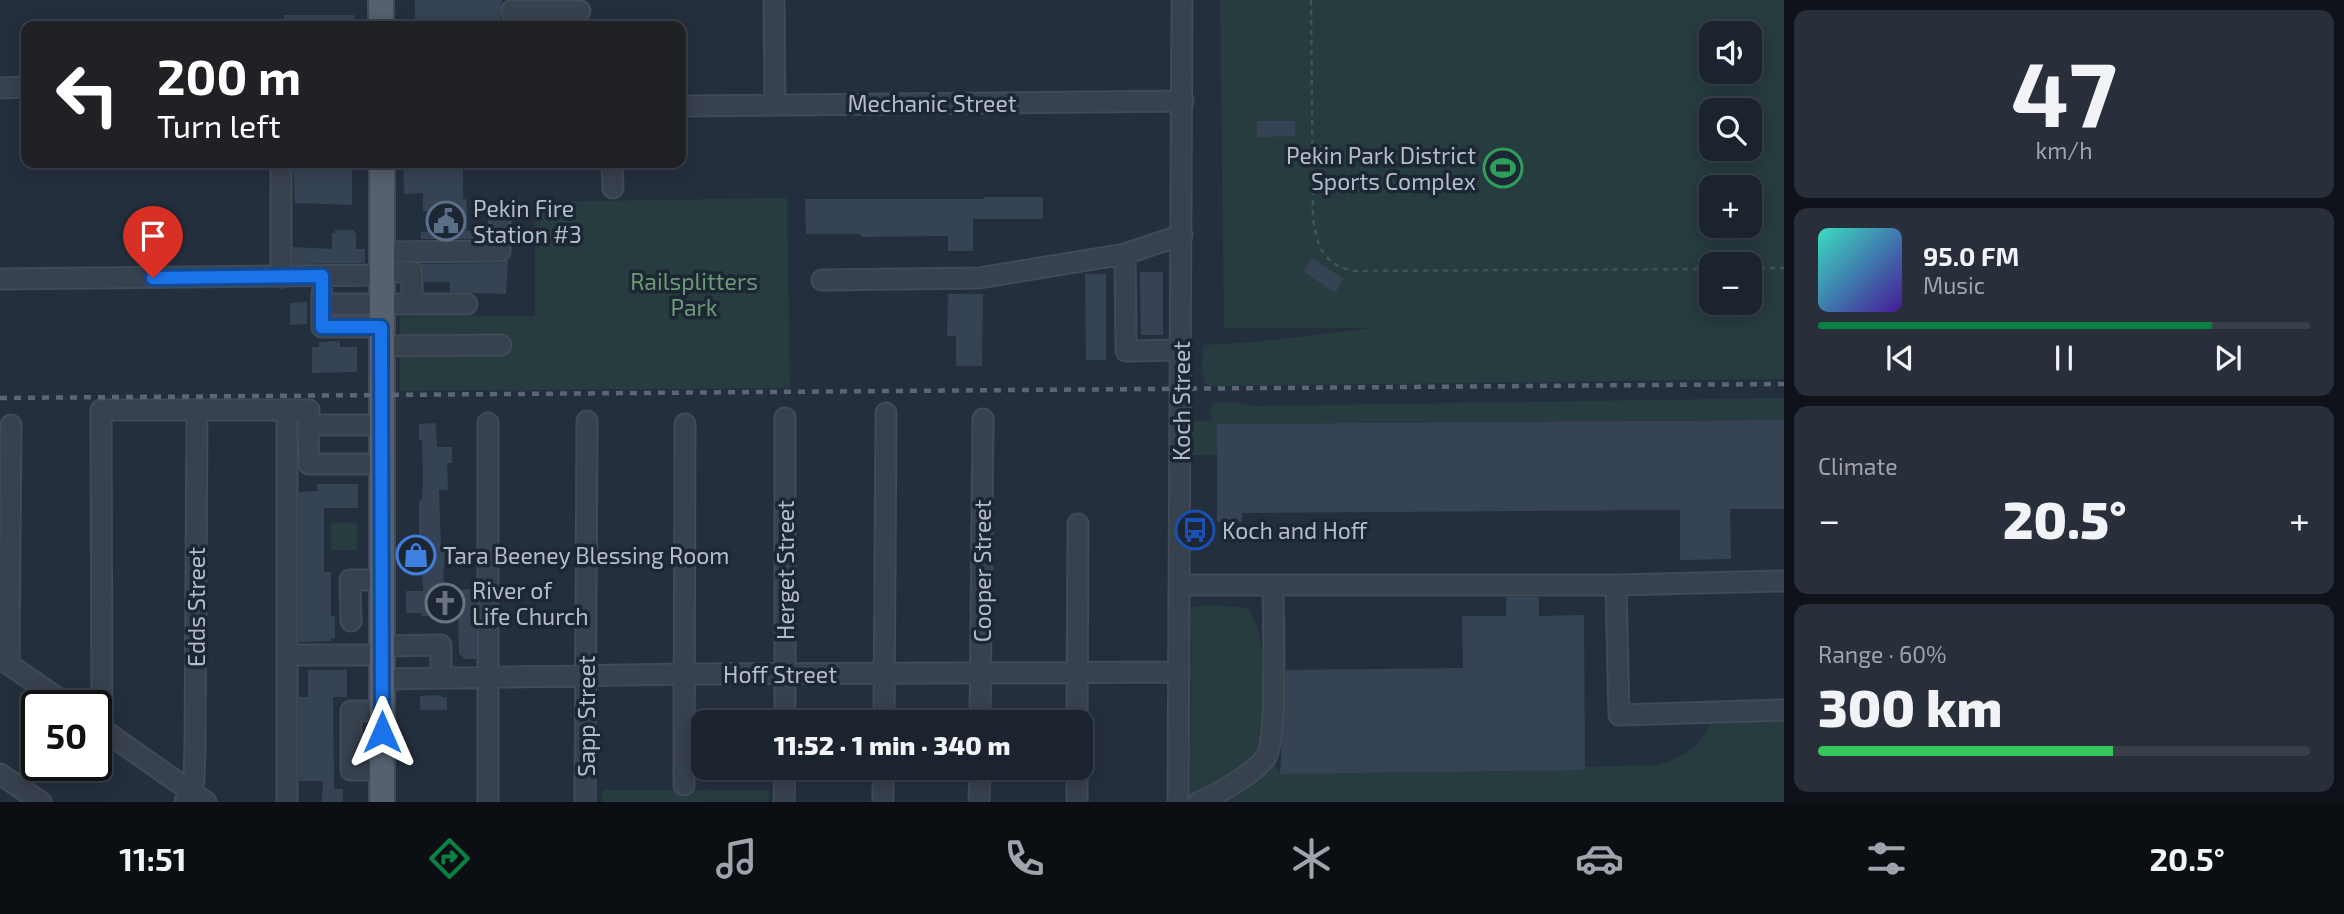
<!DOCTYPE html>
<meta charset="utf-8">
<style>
body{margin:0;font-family:"Exo 2",sans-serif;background:#282f3a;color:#f1f3f6;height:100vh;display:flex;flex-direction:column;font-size:26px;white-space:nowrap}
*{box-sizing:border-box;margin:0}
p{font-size:23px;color:#a0a4aa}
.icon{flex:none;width:38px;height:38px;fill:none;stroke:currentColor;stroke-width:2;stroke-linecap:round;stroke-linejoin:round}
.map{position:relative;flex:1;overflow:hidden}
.side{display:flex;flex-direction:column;gap:10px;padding:10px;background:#0f1319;width:560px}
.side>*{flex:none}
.top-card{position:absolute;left:21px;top:21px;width:665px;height:147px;border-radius:14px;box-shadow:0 4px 18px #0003,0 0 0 2px #39404a;background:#202124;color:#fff;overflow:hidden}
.buttons{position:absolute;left:1699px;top:21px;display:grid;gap:14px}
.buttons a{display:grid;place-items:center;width:63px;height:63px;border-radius:14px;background:#1b232e;box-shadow:0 4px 18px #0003,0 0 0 2px #39404a;font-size:35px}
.speed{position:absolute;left:21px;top:690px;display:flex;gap:14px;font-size:35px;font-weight:700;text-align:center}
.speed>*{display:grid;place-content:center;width:91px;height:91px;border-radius:50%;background:#1b232e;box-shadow:0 4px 18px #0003,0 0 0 2px #39404a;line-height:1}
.speed .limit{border:4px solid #111;border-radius:10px;background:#fff;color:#111}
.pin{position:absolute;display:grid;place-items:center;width:60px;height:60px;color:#fff;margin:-72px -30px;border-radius:50% 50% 50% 0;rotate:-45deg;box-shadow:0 0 7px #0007}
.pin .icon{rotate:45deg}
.me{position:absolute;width:77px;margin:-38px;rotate:0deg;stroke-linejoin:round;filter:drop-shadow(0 0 5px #0008)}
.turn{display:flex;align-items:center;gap:24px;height:147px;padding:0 21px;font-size:32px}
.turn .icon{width:91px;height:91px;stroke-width:2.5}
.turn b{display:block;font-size:49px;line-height:60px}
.big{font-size:52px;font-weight:800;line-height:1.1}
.side .widget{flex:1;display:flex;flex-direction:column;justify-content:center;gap:10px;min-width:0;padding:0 24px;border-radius:14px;background:#282f3a}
.side .dial{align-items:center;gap:0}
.dial b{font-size:91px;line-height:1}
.song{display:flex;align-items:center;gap:21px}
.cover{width:84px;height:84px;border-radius:10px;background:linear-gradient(135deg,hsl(170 70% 55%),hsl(260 70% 35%))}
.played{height:7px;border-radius:4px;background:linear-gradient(90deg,#0b8043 80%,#39404a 80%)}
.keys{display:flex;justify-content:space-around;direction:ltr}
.heat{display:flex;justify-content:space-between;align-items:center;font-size:38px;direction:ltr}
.charge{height:10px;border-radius:5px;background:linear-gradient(90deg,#34c759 60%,#39404a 0)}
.trip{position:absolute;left:691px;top:710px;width:402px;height:70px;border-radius:14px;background:#1b232e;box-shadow:0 4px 18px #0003,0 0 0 2px #39404a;font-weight:800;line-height:70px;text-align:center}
.tab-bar{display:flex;height:112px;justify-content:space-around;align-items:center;background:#0b0e12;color:#a0a4aa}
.tab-bar .icon{width:49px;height:49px}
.tab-bar .selected{color:#0b8043}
.tab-bar b{font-size:32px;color:#f1f3f6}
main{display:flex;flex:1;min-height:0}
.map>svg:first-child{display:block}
</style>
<main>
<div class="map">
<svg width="1784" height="802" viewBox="0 0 1784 802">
<rect width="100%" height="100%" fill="#242f3e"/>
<path fill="#263c3f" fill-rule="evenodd" d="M1220,0h564v379l-573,7 -7,-3 -2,-13 1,-25 52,-3 118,-14h-149zM1712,33h38v39h-38zM1712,110h38v39h-38zM1712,187h38v39h-38zM1712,264h38v39h-38z
M787,198l3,190 -390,3v-74l135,-1v-114z
M1784,398v22l-567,4v31h-25v-34h20l-2,-12 3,-6 25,-1 16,4z
M331,523h26v27h-26z
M1209,605l39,3c22,33 15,88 15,126 -7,35 -42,46 -70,62l-3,-3 1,-186z
M1784,717v85h-573l61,-38h3l5,10 378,-9c23,-7 43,-18 52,-42z
M602,790h167v12h-167z"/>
<path fill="#364354" d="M415,0h87l-3,12 3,14h-87z
M284,15h70v11h-70z
M1257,121h38v15l-38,1z
M293,163h59v42l-57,-2z
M403,163h60v36h3l1,10v22h12v8h-58v-7h6v-21h-4v-18l-19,1z
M984,197h59v22h-70v32h-25v-15l-87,1v-3h-55l-1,-35h179z
M335,230h19v3h2v16h9v14l-72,1v-17l39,2v-16h3z
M1312,258l32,21 -9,14 -32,-22z
M508,260l-2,34 -56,-2v-10h-26v-11l-3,-7 79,-1z
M1140,272h23v63h-22z
M1085,274h21v86h-20z
M948,294h35l-1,72h-26v-30h-9z
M307,302v22l-17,1v-22z
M340,341v6h17v25l-45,1v-26h7v-5z
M1784,420v89h-54l1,50 -51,1v-50l-438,3v9h-25v-98z
M436,423l1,24h15v16h-5l1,27h-9l2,57h4l-2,43 33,-1v70h-11l-6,-5 -1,-39 -36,1v-3h-16v-22h17l-1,-24h-16l-1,-24 14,-1v-41l3,-1 1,-23 -1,-37h-3v-16z
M317,484h41v24h-34v64h7v44h4v22l-4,1v2l-32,1v-150l18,-1z
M1506,597h33v19l45,-1 1,155 -305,4 6,-104 177,-2 -1,-52h44z
M308,670h39v27h-14l1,92h9v13h-21l1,-21h-24v-84h9z
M441,695v2h6v13h-27v-14z"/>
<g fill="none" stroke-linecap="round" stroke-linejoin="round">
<defs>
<path id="minor" d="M774,0l1,104
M511,11h69
M0,88l26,-1
M681,106l502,-5
M281,163v114
M612,163l1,25
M382,252l118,-1v-36
M1125,254l1,97 55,-1
M0,279l382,-4
M822,280l157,-2 146,-24 57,-19
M322,293v34h59
M322,304h90v-32h-30
M412,304h55
M381,346l120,-1
M287,410v392
M382,425h-74l1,39h73
M1180,585h436l3,130 165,-5
M1616,585l168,-4
M351,621l-1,-41h31
M382,646l59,-1v33
M287,655h94
M1,659l67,46
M9,665l2,-240
M381,679l304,-5 494,-2
M382,711h-31v59h31
M785,723v-305
M884,723l2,-310
M980,723l3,-304
M1077,723l1,-199
M96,725l110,77
M102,729l-1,-319h208l-1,15
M0,774l41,28
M684,785l1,-361
M185,802l9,-21 1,-34 2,-337
M488,802v-379
M585,802l2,-381
M784,802l1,-34
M883,802v-34
M979,802l1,-34
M1077,802v-34
M1178,802l4,-802
M1199,802c19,-8 55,-28 67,-45 12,-17 7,-144 7,-172"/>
<path id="major" d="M381,0v26
M382,163v639"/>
</defs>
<use href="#minor" stroke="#414a57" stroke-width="23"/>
<use href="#major" stroke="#414a57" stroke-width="28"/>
<path stroke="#3f5557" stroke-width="2.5" stroke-dasharray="5 5" stroke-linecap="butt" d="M1311,0l2,219c5,27 9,45 40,52l359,-2
M1750,268h34"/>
<use href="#minor" stroke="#38414e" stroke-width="19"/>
<use href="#major" stroke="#56606e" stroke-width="24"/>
<path stroke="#5a6575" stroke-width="4.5" stroke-dasharray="7 7" stroke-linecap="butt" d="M0,398l1784,-14"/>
</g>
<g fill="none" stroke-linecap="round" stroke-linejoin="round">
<defs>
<path id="route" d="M153,278l169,-2v51h59l1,405"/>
</defs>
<use href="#route" stroke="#114b97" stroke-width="18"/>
<use href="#route" stroke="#1a73e8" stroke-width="12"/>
</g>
<defs>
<symbol id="stadium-ring" viewBox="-11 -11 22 22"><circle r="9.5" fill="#1d2633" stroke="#2e9e5b" stroke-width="1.5"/><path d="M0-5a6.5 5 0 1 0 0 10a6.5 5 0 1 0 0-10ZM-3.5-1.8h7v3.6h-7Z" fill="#2e9e5b"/></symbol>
<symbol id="civic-ring" viewBox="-11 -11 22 22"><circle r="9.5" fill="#1d2633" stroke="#5c6f8a" stroke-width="1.5"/><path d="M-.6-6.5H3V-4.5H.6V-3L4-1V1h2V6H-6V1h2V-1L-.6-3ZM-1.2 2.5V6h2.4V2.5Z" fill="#5c6f8a"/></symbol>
<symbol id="bus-ring" viewBox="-11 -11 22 22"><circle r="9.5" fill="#1d2633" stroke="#1a4fb4" stroke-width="1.5"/><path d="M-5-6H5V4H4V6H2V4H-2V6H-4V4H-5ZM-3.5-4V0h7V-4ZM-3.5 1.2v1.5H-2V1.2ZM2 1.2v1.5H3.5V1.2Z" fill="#1a4fb4"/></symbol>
<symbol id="shop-ring" viewBox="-11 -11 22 22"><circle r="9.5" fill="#1d2633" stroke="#3f7fe0" stroke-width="1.5"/><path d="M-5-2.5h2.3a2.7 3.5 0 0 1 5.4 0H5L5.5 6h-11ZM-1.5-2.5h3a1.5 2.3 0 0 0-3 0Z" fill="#3f7fe0"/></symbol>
<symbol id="church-ring" viewBox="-11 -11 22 22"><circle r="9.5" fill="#1d2633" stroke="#6b7280" stroke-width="1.5"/><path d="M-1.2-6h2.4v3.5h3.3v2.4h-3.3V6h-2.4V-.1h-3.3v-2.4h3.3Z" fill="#6b7280"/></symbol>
</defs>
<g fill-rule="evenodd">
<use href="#stadium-ring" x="1481" y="146" width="44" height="44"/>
<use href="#civic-ring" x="424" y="199" width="44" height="44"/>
<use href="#bus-ring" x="1173" y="508" width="44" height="44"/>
<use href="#shop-ring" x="394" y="533" width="44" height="44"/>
<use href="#church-ring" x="423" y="581" width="44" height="44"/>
</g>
<g text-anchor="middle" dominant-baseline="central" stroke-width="7" stroke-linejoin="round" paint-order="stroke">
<g font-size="23" fill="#b4bcc9" stroke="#1d2633">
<text x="932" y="103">Mechanic Street</text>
<text transform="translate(1181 401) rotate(-90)">Koch Street</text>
<text transform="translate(785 570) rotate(-90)">Herget Street</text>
<text transform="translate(982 571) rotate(-90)">Cooper Street</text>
<text transform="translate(196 607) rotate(-90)">Edds Street</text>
<text x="780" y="674">Hoff Street</text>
<text transform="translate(586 716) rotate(-90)">Sapp Street</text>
</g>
<g font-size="23" fill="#b4bcc9" stroke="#1d2633" text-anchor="start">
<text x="1476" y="155" text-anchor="end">Pekin Park District<tspan x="1476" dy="26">Sports Complex</tspan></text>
<text x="473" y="208">Pekin Fire<tspan x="473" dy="26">Station #3</tspan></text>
<text x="1222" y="530">Koch and Hoff</text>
<text x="443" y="555">Tara Beeney Blessing Room</text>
<text x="472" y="590">River of<tspan x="472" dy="26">Life Church</tspan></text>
</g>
<g font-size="23" fill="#6b9a76" stroke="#1d2633">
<text x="694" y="281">Railsplitters<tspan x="694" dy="26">Park</tspan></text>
</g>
</g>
</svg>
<div class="buttons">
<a><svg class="icon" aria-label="sound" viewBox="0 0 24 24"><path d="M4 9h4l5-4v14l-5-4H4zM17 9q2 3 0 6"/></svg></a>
<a><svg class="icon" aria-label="search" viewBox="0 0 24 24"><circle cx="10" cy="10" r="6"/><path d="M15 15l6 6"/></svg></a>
<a>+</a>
<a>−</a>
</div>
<div class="speed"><div class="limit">50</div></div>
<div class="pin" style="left:153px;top:278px;background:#d93025"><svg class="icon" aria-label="arrive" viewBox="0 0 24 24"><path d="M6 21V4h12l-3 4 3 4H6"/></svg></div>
<svg class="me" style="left:382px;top:732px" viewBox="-20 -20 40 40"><path d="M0-17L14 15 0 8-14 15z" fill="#1a73e8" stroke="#fff" stroke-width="4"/></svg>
<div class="trip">11:52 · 1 min · 340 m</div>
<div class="top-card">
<div class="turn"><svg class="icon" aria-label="left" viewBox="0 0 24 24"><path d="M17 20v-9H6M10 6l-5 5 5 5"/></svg><div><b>200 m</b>Turn left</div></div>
</div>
</div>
<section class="side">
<div class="widget dial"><b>47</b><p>km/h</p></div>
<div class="widget">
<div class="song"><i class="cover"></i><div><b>95.0 FM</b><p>Music</p></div></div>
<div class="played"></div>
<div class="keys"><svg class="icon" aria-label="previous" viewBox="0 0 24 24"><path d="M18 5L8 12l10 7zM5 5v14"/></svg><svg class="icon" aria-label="pause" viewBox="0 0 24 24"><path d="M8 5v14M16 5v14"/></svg><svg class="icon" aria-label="next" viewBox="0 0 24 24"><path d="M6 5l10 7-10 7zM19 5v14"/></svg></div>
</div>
<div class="widget"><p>Climate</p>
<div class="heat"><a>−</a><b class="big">20.5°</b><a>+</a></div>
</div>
<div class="widget"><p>Range · 60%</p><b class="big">300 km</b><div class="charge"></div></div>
</section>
</main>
<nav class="tab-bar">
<b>11:51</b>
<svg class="icon selected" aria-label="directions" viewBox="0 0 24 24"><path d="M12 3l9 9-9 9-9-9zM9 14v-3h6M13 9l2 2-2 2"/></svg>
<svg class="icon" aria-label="music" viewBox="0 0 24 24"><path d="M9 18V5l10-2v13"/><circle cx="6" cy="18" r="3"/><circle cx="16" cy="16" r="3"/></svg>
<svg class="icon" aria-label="phone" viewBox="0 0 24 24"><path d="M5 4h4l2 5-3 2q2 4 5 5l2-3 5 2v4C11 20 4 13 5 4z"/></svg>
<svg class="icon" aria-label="climate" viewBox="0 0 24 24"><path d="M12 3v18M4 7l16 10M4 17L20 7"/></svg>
<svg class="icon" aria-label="car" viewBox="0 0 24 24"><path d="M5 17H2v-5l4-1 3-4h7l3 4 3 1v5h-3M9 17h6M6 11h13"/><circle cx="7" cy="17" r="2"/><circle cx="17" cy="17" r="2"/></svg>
<svg class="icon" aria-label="filters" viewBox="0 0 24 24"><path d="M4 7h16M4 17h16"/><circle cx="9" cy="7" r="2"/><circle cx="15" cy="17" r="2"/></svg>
<b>20.5°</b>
</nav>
